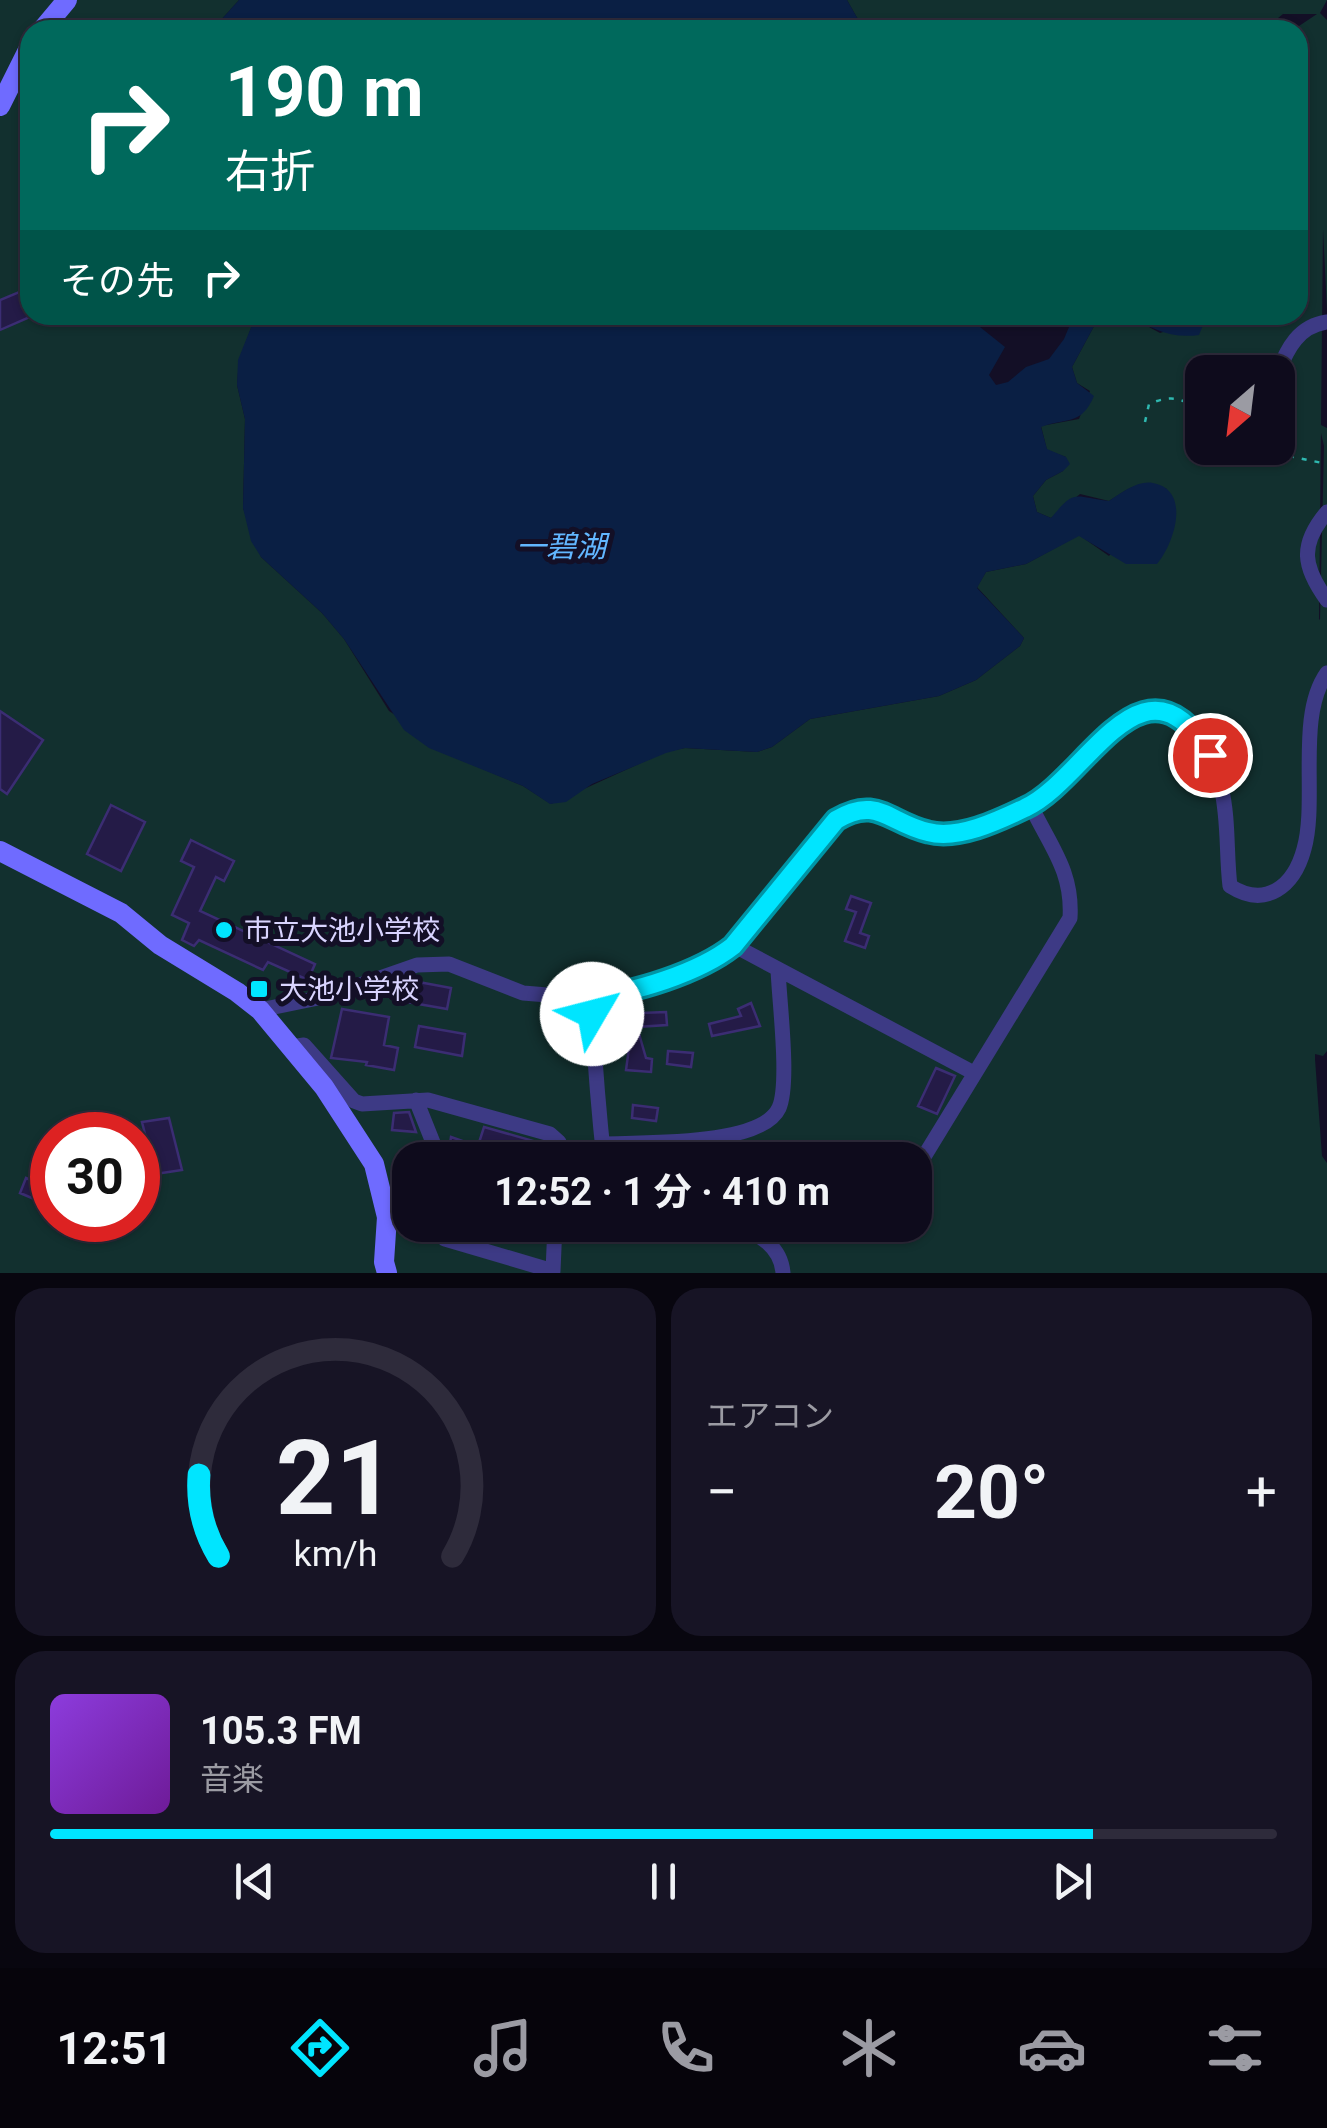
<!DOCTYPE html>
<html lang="ja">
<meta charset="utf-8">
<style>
body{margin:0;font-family:Roboto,"Noto Sans JP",sans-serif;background:#171425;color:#f1f3f6;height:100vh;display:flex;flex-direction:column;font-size:38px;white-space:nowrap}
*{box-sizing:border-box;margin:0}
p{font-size:32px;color:#9b9ba3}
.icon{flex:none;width:55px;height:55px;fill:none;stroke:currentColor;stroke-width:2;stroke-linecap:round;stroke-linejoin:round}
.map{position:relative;height:1273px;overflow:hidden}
.details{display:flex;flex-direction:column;gap:15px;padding:15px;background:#08060f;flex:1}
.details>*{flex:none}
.banner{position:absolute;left:20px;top:20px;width:1288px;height:305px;border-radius:30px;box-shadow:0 2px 8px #0004,0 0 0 2px #2e2b3b;background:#00695c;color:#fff;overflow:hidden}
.needle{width:65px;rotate:208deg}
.tools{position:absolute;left:1185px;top:355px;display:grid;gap:20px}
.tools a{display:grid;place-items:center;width:110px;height:110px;border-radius:20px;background:#0e0b1c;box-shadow:0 2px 8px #0004,0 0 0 2px #2e2b3b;font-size:50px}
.speed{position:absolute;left:30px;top:1112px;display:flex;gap:20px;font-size:50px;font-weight:700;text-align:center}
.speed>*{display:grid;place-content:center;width:130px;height:130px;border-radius:50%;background:#0e0b1c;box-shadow:0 2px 8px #0004,0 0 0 2px #2e2b3b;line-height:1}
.speed .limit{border:15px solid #d22;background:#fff;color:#111}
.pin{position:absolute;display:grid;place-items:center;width:85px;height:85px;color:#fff;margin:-42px;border:5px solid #fff;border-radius:50%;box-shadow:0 2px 10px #0007}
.me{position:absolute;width:110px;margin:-55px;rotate:53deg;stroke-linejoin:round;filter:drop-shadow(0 0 8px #0008)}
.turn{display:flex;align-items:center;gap:35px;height:210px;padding:0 40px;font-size:45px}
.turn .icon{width:130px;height:130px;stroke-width:2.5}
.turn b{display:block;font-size:70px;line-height:85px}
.then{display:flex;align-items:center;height:95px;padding:0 40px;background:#0003;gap:20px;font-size:38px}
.big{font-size:75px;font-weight:700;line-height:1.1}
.details .tile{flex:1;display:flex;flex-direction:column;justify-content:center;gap:15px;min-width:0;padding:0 35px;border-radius:30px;background:#171425}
.details .dial{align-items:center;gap:0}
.dial svg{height:260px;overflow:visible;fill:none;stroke:#2e2b3b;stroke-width:7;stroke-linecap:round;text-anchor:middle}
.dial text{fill:#f1f3f6;stroke:none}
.song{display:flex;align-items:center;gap:30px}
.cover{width:120px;height:120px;border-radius:15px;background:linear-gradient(135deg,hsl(270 70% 55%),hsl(280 70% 35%))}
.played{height:10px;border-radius:5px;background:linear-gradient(90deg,#00e5ff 85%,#2e2b3b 85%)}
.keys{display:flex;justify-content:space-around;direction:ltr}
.heat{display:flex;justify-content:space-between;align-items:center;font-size:55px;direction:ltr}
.details .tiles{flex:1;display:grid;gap:15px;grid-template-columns:1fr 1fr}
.tile:last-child{grid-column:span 2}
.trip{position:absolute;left:392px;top:1142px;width:540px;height:100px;border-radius:30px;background:#0e0b1c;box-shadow:0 2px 8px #0004,0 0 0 2px #2e2b3b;font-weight:700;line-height:100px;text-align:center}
.dock{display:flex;height:160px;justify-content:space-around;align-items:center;background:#06040b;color:#9b9ba3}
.dock .icon{width:70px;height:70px}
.dock .on{color:#00e5ff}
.dock b{font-size:45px;color:#f1f3f6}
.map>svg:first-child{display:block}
</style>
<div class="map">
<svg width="1327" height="1273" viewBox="0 0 1327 1273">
<rect width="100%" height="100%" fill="#130f26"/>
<path fill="#12302f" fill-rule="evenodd" d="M0,0h239l-27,30h-182v285h226l-17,45 -2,25 8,34 -2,89 18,49 61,56 22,26 45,72 84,54 50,21 28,18 114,-52 20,-4 72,4 15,-5 38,-28 129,-23 37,-16 44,-34 4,-8 -47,-51 9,-15 40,-8 53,-29 30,21 58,-67c-25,-11 -36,-2 -58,12l-29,-7 -29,24 -14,-6 -4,-16 13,-16 17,-9 3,-14 -19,-7 -6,-24 38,-7 11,-28 -13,-8 -5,-16 28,-52h27l33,18 47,-15v-3h91v-285h-5l24,-16h-34l-20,16h-399l-17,-30h480l-7,13 7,7v290l-4,-81 -2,196 6,3v623l-4,5 -8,-2v5l7,97 5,7v110h-1327zM1202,372h76v76h-76zM1321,433l3,13 -4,174 -1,-1zM52,1135h86v85h-86zM410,1160h505v65h-505z"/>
<path fill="#0a1f44" d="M239,0h608l17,30h-652z
M256,315h709l40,32 -16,28 7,10 12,-3 18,-15 23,-8 15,-20 10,-24h26l-28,52 5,16 17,13c-13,30 -26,21 -53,31l6,22 19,8 4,7 -7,7 -17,9 -13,16 4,16 14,6c25,-30 22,-21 58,-17 12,-8 29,-21 44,-18 39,7 21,61 4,81h-31l-47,-28 -53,28 -40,8 -9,16 47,50 -4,8 -44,34 -37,16 -129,23 -38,28 -15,5 -72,-4 -19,5 -74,31 -26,18 -16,2 -27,-18 -94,-38 -25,-18 -60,-91 -22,-26 -61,-56 -10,-16 -8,-33 2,-89 -8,-34 1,-25z
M1127,315h80l-8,20c-29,4 -48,-7 -72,-20z"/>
<path fill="#241b47" stroke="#3b2d73" stroke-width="2.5" d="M24,290l6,12v15l-30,13v-30z
M0,711l43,29 -36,54 -7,-5z
M111,805l34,17 -24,49 -34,-17z
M191,840l43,21 -10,20 -8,-4 -16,34 115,53 -7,16 -40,-18 -5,8 -64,-30 -5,6 -12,-6 7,-17 -17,-8 22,-48 -13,-6z
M851,896l20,7 -11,30 9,3 -4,12 -20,-7 11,-29 -10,-3z
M408,980l43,8 -4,21 -46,-8 3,-20z
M751,1003l9,23 -48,10 -3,-12 32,-8 -3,-7z
M342,1009l47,8 -5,28 14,3 -4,22 -28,-5 1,-3 -36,-4z
M666,1012l1,13 -30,2 9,31 6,1 -1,13 -25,-2 3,-22 -7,-25 20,-5 -1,-5z
M419,1026l46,8 -3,22 -47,-9z
M668,1051l25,2 -2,14 -24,-3z
M936,1068l19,8 -18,38 -19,-8z
M633,1105l25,3 -2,13 -24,-3z
M409,1112l7,20 -24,-2 2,-17z
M169,1118l13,52 -27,4 -13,-52z
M484,1127l60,17 3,3 -4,13h-53l-15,-5z
M451,1137l23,8 -4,13 -21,-7z
M26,1178l19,8 -6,15 -19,-8z"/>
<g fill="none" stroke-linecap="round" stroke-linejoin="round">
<path stroke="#2fb8b0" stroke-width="2.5" stroke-dasharray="5 8" stroke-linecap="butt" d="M1145,422l4,-18c23,-10 39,-7 53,15
M1253,448l9,2
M1289,456l38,8"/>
<path stroke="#3d3a85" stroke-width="15" d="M1278,373c9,-25 21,-47 49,-51
M1275,448v5
M1327,512c-28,33 -24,55 0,88
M733,945l241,128
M591,996c3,55 7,109 13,164
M260,1010l68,-14 89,-31 32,-1 74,29 49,4 31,-1 53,-15 48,-16 29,-20 103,-125c40,-25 53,2 91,12 15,4 32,0 46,-4 18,-5 41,-12 57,-22 40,-25 101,-126 154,-84 20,15 31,40 37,65 8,32 5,67 9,99 36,23 64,0 74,-37 14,-49 -8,-133 23,-176
M291,1047l13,-2 50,56 8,3 66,-4 122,34 9,8 -1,18
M416,1100l24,60
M602,1144c39,-2 159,3 177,-36 11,-25 0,-108 -1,-139
M925,1155l145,-237c3,-47 -20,-72 -39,-112
M445,1225v14l108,32 2,-46
M737,1225c22,10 44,21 46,48"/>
<path stroke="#6f6bff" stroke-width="20" d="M42,30l25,-30
M0,106l30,-60
M0,851l121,62 39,32 77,47 23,18 64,77 50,77 13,53 -3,45 3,11"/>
</g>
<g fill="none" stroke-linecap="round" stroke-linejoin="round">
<defs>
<path id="route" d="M592,1014l-1,-18c42,-2 109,-24 142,-50l103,-126c41,-25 53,3 92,12 30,8 70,-11 97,-24 62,-28 118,-167 185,-53"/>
</defs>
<use href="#route" stroke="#0095a6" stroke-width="25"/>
<use href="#route" stroke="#00e5ff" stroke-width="18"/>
</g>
<g fill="#00e5ff" stroke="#130f26" stroke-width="4">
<circle cx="224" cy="930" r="10"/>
<rect x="249" y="979" width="20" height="20" rx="5"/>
</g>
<g text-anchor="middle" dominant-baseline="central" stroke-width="10" stroke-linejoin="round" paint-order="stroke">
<g font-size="28" fill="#d9d4ff" stroke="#130f26" text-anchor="start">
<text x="244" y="930">市立大池小学校</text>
<text x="279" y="989">大池小学校</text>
</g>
<g font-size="30" font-style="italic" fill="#62b6ff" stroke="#130f26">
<text x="561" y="546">一碧湖</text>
</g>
</g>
</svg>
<div class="tools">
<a><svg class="needle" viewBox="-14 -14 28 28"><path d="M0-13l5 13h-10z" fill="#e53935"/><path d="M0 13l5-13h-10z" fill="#9b9ba3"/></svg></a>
</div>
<div class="speed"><div class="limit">30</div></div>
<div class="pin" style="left:1210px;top:755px;background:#d93025"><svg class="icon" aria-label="arrive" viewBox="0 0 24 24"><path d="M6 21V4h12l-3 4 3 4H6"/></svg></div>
<svg class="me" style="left:592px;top:1014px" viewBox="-20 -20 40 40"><circle r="19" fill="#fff"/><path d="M0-13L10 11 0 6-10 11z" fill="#00e5ff"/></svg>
<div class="trip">12:52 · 1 分 · 410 m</div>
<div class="banner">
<div class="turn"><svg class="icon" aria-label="right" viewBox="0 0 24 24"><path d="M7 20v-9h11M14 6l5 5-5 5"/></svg><div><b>190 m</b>右折</div></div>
<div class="then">その先<svg class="icon" aria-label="right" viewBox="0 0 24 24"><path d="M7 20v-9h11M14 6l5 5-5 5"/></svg></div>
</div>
</div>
<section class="details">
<div class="tiles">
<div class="tile dial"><svg viewBox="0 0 100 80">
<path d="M14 69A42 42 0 1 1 86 69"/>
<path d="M14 69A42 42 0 0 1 8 44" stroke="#00e5ff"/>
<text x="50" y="56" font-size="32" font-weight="700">21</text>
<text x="50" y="72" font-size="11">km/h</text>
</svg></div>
<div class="tile"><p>エアコン</p>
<div class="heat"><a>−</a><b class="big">20°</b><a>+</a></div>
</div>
<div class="tile">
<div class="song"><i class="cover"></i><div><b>105.3 FM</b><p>音楽</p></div></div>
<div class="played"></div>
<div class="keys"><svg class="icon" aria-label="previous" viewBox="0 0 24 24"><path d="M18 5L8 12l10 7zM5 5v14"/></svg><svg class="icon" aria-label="pause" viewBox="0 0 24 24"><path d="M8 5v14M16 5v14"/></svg><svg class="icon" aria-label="next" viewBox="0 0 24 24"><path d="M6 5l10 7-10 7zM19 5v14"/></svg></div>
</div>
</div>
</section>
<nav class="dock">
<b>12:51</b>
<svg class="icon on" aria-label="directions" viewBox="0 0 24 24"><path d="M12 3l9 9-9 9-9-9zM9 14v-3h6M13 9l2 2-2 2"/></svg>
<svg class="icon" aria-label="music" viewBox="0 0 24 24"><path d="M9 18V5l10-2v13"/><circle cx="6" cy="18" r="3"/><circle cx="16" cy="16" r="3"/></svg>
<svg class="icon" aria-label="phone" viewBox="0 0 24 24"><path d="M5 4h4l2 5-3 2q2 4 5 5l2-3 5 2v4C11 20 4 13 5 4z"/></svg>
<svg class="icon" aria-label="climate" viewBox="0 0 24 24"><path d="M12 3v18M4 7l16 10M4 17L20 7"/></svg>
<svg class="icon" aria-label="car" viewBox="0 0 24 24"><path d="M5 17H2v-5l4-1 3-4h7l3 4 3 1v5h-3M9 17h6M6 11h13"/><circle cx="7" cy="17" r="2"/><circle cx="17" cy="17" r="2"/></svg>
<svg class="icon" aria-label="filters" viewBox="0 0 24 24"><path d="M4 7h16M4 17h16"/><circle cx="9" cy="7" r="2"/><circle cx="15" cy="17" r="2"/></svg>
</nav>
